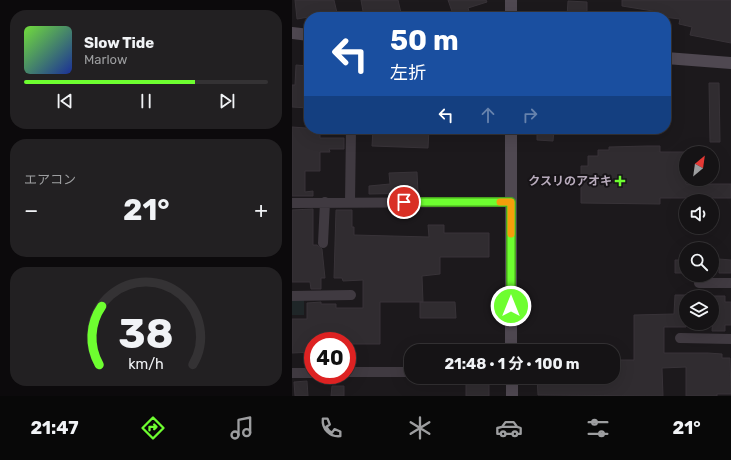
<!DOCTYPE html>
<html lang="ja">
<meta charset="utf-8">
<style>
body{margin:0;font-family:Rubik,"Noto Sans JP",sans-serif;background:#222022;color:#f1f3f6;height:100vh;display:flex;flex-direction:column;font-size:15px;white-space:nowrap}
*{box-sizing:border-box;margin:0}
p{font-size:13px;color:#9d9ea0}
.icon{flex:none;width:22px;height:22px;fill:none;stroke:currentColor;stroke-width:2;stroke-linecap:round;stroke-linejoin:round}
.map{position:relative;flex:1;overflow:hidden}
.side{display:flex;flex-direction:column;gap:10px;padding:10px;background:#0c0a0c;width:292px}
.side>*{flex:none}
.top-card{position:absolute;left:12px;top:12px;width:367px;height:122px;border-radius:16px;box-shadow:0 4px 16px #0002,0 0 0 1px #343234;background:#1a4fa0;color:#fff;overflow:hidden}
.needle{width:26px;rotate:29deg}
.controls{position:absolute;left:387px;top:146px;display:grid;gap:8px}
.controls a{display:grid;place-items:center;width:40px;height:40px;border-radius:50%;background:#151315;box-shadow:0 4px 16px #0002,0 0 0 1px #343234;font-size:20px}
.speed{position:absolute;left:12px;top:332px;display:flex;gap:8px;font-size:20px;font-weight:700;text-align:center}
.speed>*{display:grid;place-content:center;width:52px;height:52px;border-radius:50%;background:#151315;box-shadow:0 4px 16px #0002,0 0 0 1px #343234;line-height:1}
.speed .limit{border:6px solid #d22;background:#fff;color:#111}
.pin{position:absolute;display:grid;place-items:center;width:34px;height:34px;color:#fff;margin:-17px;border:2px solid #fff;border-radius:50%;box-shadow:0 1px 4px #0007}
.me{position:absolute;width:44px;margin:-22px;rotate:0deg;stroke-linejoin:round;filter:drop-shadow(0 0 3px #0008)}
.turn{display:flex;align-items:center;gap:14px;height:84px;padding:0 20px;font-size:18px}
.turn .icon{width:52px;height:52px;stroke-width:2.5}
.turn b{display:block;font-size:28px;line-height:34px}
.lanes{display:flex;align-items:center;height:38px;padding:0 20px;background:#0003;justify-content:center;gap:20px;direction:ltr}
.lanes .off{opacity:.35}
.big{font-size:30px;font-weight:700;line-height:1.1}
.side .widget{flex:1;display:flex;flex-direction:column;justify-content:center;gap:6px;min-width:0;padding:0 14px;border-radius:16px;background:#222022}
.side .dial{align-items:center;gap:0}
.dial svg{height:104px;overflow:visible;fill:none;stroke:#343234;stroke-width:7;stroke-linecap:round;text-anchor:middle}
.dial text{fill:#f1f3f6;stroke:none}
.song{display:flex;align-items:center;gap:12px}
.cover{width:48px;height:48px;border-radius:6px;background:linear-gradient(135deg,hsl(100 70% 55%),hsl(230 70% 35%))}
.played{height:4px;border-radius:2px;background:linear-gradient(90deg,#6efe30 70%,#343234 70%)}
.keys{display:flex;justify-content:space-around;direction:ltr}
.heat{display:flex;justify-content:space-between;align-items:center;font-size:22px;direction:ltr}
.trip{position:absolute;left:112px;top:344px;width:216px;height:40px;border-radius:16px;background:#151315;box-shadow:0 4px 16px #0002,0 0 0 1px #343234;font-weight:700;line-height:40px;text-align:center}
.tab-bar{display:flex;height:64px;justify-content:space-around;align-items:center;background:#080808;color:#9d9ea0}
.tab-bar .icon{width:28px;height:28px}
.tab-bar .active{color:#6efe30}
.tab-bar b{font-size:18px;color:#f1f3f6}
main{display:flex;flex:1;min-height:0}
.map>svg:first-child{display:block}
</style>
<main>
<section class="side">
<div class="widget">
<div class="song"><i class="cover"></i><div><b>Slow Tide</b><p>Marlow</p></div></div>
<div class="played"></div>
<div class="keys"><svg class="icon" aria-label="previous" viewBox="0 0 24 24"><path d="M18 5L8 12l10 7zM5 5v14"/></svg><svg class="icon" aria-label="pause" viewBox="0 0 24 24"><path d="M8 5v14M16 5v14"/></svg><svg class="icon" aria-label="next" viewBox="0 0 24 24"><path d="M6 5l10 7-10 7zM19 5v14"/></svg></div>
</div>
<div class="widget"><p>エアコン</p>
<div class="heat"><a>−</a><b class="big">21°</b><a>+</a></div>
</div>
<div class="widget dial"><svg viewBox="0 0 100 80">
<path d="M14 69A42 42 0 1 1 86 69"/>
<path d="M14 69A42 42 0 0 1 16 24" stroke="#6efe30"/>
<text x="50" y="56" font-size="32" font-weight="700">38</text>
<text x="50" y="72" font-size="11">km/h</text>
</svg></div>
</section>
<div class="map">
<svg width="439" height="396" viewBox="0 0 439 396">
<rect width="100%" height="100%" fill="#1c191c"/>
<path fill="#1f2628" d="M12,296v19h-12v-18z"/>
<path fill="#302c30" stroke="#383338" d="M3,0h39l4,17h-29l-12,2z
M69,0h37l4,17h-38z
M156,0h38l1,2 -19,6 3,9h-17z
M330,0h109v43l-41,-8 2,-8 -13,-3 1,-5 -17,-2 1,-2 -12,-3 1,-1 -31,-5z
M276,1l19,1v15h-20z
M4,65l12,1 1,42 -17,-1v-22h3z
M417,83h10l1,59h-10z
M0,127l28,2v9h24v11h-15l1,3h-10v19h-15v21l8,-1v5h-21z
M81,129h56l-1,19 -56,-2z
M245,129h17l-1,12 -16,-1z
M355,146h13v6h26v32h45v14h-71v6l-79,-1v-37h7v-10h10v-6h11v-3z
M125,172l1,21 -49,1v-8l21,-2 -1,-11z
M21,209v36h4l5,4 3,29h-4v11h-10l-1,-7h-18v-72z
M44,210h16v17h2v8l75,2 -1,-12h16v8h45v24h-49v17l-18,2 1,26h-43v42h-33v-3h-34v11l-21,1v-34h15v-16l14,-1v2h15v4h27v-28l-20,1 -1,-3h-8z
M427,259l12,1v13h-12z
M383,260h11v13h-11z
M383,295h11v32h-22v26h44l14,1v4h8l1,36h-14v2h-31v-29l-24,1 1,28 -125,-1 -1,-18h76v-17h21v-45l40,-1z
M422,296h11v6h6v23h-6v6h-13z
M128,302h35l1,16h-36z
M174,380h23v16h-23z
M15,381l1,15h-13l-1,-14z
M40,386h12v10h-13z"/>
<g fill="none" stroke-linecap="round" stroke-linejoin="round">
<path stroke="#403a41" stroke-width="10" d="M58,202l1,-73
M0,203l219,-1
M31,243l2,-41
M407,283h32
M0,296l59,-1
M388,338l51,1
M55,372h64
M0,373h21"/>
<path stroke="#4f4851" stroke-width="12" d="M219,0v17
M0,33l17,2
M374,58l65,5
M219,129v222
M220,377v19"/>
</g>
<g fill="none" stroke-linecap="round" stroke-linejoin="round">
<defs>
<path id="route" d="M112,202h107v104"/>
</defs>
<use href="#route" stroke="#48a51f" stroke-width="10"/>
<use href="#route" stroke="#6efe30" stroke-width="7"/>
<path stroke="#f59e0b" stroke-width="7" d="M208,202h11v32"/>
</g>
<path fill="#6efe30" stroke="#171417" stroke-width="1.5" d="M326 175h4v4h4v4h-4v4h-4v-4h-4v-4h4z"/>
<g text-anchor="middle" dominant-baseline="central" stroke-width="4" stroke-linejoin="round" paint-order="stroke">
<g font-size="12" font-weight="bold" fill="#b8abbc" stroke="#171417" text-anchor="end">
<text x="320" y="181">クスリのアオキ</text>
</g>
</g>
</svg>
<div class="controls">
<a><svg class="needle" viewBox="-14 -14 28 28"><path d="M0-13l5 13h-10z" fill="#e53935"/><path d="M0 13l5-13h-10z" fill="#9d9ea0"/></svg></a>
<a><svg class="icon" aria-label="sound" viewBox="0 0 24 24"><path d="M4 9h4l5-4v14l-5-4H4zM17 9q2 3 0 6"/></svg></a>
<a><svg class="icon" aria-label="search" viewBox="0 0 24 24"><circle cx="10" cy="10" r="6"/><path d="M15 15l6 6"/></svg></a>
<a><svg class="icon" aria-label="layers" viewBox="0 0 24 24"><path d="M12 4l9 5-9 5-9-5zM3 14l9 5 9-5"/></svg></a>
</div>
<div class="speed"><div class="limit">40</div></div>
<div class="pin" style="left:112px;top:202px;background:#d93025"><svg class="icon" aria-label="arrive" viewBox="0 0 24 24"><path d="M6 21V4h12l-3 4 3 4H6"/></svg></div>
<svg class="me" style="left:219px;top:306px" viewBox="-20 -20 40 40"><circle r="17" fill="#6efe30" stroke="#fff" stroke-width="3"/><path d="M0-11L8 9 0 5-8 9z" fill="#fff"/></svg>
<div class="trip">21:48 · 1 分 · 100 m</div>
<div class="top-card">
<div class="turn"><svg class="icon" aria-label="left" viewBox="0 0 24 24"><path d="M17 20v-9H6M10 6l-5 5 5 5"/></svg><div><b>50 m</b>左折</div></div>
<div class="lanes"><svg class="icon" aria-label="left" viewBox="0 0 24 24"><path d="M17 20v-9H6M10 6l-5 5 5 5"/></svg><svg class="icon off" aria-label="ahead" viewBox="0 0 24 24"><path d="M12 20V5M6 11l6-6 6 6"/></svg><svg class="icon off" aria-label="right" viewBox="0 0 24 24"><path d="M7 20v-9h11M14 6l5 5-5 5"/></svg></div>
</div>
</div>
</main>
<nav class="tab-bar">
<b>21:47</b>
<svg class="icon active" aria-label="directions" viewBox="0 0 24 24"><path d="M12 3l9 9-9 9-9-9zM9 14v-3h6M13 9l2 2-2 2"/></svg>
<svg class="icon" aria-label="music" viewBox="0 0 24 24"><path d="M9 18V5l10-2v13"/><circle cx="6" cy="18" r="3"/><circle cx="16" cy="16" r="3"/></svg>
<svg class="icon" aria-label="phone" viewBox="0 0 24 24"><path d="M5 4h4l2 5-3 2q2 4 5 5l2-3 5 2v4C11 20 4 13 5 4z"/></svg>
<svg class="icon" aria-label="climate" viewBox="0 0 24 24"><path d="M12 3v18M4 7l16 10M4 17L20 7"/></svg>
<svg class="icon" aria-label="car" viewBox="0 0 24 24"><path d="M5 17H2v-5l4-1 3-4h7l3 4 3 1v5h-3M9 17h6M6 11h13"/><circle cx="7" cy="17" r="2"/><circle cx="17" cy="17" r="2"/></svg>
<svg class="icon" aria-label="filters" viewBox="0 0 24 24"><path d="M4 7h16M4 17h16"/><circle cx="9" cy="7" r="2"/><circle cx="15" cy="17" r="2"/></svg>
<b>21°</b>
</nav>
